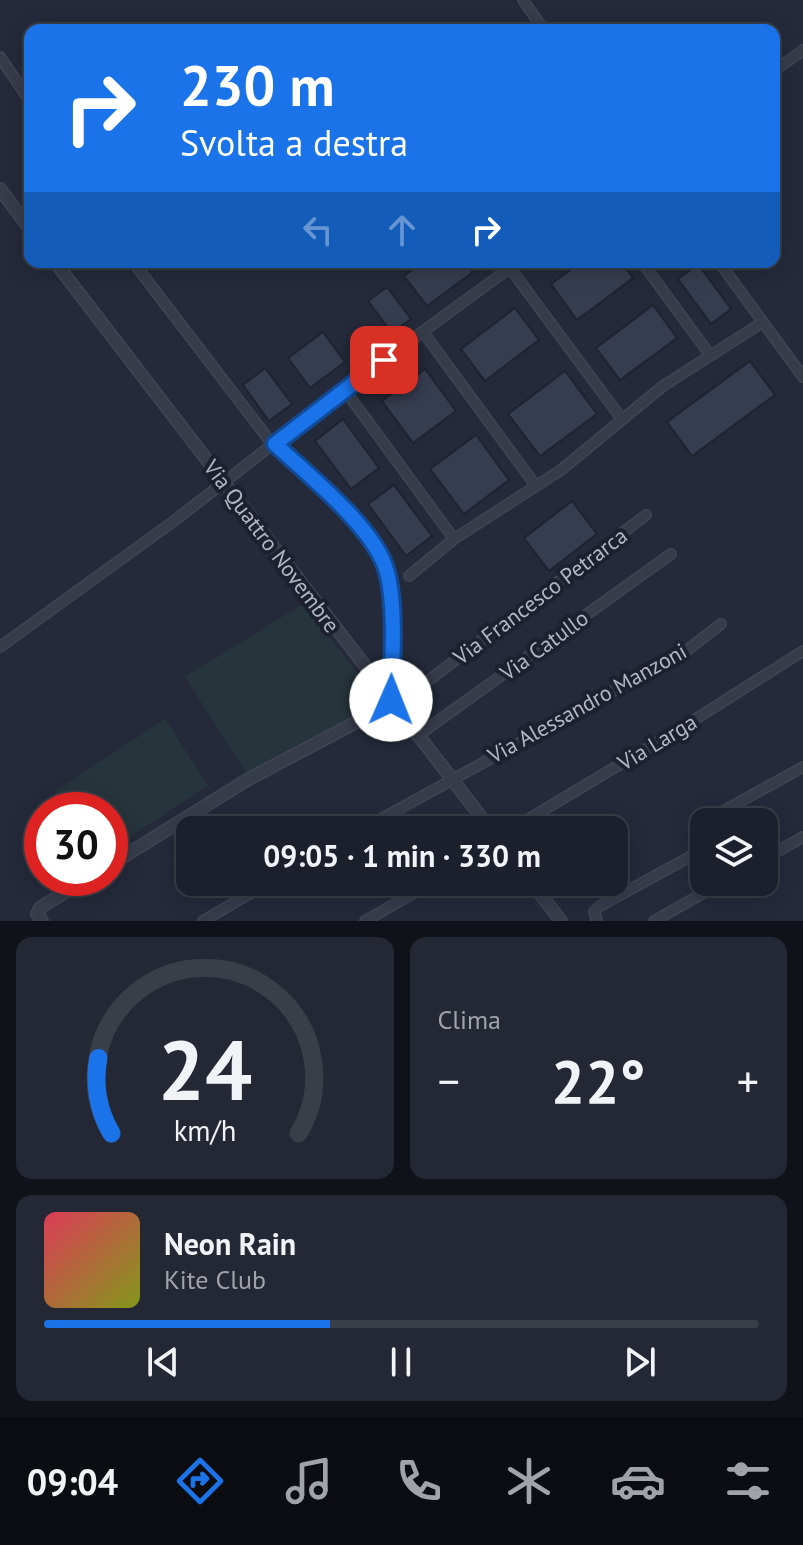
<!DOCTYPE html>
<html lang="it">
<meta charset="utf-8">
<style>
body{margin:0;font-family:"PT Sans",sans-serif;background:#242834;color:#f1f3f6;height:100vh;display:flex;flex-direction:column;font-size:30px;white-space:nowrap}
*{box-sizing:border-box;margin:0}
p{font-size:26px;color:#a0a3a9}
.icon{flex:none;width:44px;height:44px;fill:none;stroke:currentColor;stroke-width:2;stroke-linecap:round;stroke-linejoin:round}
.map{position:relative;height:921px;overflow:hidden}
.details{display:flex;flex-direction:column;gap:16px;padding:16px;background:#0f1218;flex:1}
.details>*{flex:none}
.hud{position:absolute;left:24px;top:24px;width:756px;height:244px;border-radius:16px;box-shadow:0 4px 20px #0003,0 0 0 2px #393e48;background:#1a73e8;color:#fff;overflow:hidden}
.buttons{position:absolute;left:690px;top:808px;display:grid;gap:16px}
.buttons a{display:grid;place-items:center;width:88px;height:88px;border-radius:16px;background:#1b202c;box-shadow:0 4px 20px #0003,0 0 0 2px #393e48;font-size:40px}
.speed{position:absolute;left:24px;top:792px;display:flex;gap:16px;font-size:40px;font-weight:700;text-align:center}
.speed>*{display:grid;place-content:center;width:104px;height:104px;border-radius:50%;background:#1b202c;box-shadow:0 4px 20px #0003,0 0 0 2px #393e48;line-height:1}
.speed .limit{border:12px solid #d22;background:#fff;color:#111}
.pin{position:absolute;display:grid;place-items:center;width:68px;height:68px;color:#fff;margin:-34px;border-radius:16px;box-shadow:0 4px 12px #0006}
.me{position:absolute;width:88px;margin:-44px;rotate:1deg;stroke-linejoin:round;filter:drop-shadow(0 0 6px #0008)}
.turn{display:flex;align-items:center;gap:28px;height:168px;padding:0 24px;font-size:36px}
.turn .icon{width:104px;height:104px;stroke-width:2.5}
.turn b{display:block;font-size:56px;line-height:68px}
.lanes{display:flex;align-items:center;height:76px;padding:0 24px;background:#0003;justify-content:center;gap:40px;direction:ltr}
.lanes .off{opacity:.35}
.big{font-size:60px;font-weight:700;line-height:1.1}
.details .tile{flex:1;display:flex;flex-direction:column;justify-content:center;gap:12px;min-width:0;padding:0 28px;border-radius:16px;background:#242834}
.details .dial{align-items:center;gap:0}
.dial svg{height:208px;overflow:visible;fill:none;stroke:#393e48;stroke-width:7;stroke-linecap:round;text-anchor:middle}
.dial text{fill:#f1f3f6;stroke:none}
.song{display:flex;align-items:center;gap:24px}
.cover{width:96px;height:96px;border-radius:12px;background:linear-gradient(135deg,hsl(350 70% 55%),hsl(70 70% 35%))}
.played{height:8px;border-radius:4px;background:linear-gradient(90deg,#1a73e8 40%,#393e48 40%)}
.keys{display:flex;justify-content:space-around;direction:ltr}
.heat{display:flex;justify-content:space-between;align-items:center;font-size:44px;direction:ltr}
.details .tiles{flex:1;display:grid;gap:16px;grid-template-columns:1fr 1fr}
.tile:last-child{grid-column:span 2}
.trip{position:absolute;left:176px;top:816px;width:452px;height:80px;border-radius:16px;background:#1b202c;box-shadow:0 4px 20px #0003,0 0 0 2px #393e48;font-weight:700;line-height:80px;text-align:center}
.tabs{display:flex;height:128px;justify-content:space-around;align-items:center;background:#0b0d12;color:#a0a3a9}
.tabs .icon{width:56px;height:56px}
.tabs .selected{color:#1a73e8}
.tabs b{font-size:36px;color:#f1f3f6}
.map>svg:first-child{display:block}
</style>
<div class="map">
<svg width="803" height="921" viewBox="0 0 803 921">
<rect width="100%" height="100%" fill="#242a3a"/>
<path fill="#26353b" d="M303,604l73,92 1,7 -130,71 -62,-97z
M165,719l43,66 -98,65v-40h-44l-12,-18z"/>
<path fill="#363d50" stroke="#1f2331" stroke-width="2" d="M423,262h43l7,10 -46,34 -23,-30z
M581,262h40l12,16 -56,42 -26,-36z
M698,264l33,45 -20,15 -33,-45z
M387,287l24,32 -19,14 -24,-32z
M653,305l24,33 -57,42 -24,-32z
M515,308l24,32 -54,41 -24,-32z
M323,332l22,30 -35,26 -22,-30z
M750,361l25,34 -83,61 -25,-34z
M265,368l27,36 -23,17 -26,-36z
M425,369l31,42 -43,32 -31,-42z
M565,371l32,43 -57,42 -32,-42z
M343,419l36,49 -28,21 -36,-48z
M476,435l33,45 -45,34 -34,-45z
M394,485l38,51 -26,20 -38,-52z
M572,501l25,33 -48,37 -25,-33z"/>
<g fill="none" stroke-linecap="round" stroke-linejoin="round">
<defs>
<path id="minor" d="M523,0l21,30
M0,57l30,44
M774,71l29,-21
M133,262l140,183
M642,262l68,93
M719,262l84,115
M510,268l111,150
M423,332l113,154
M344,389l110,150
M275,444c33,31 95,80 110,122 12,34 7,97 6,134
M409,576l45,-37 107,-69 102,-84 100,-64
M0,647l174,-126 170,-132 174,-127
M395,706l251,-191
M417,736l254,-182
M717,822l-1,-7 87,-48
M361,830l325,-179 35,-27
M510,830l181,-108 112,-71
M764,859l39,-22
M203,921l67,-39
M365,921l68,-39
M597,921l-3,-9 6,-6 104,-57
M654,921l69,-39"/>
<path id="tertiary" d="M0,189l30,40
M55,262l436,568
M110,865l137,-85 134,-71 10,-9
M531,882l30,39
M42,921l-5,-7 4,-7 48,-29"/>
</defs>
<use href="#minor" stroke="#414553" stroke-width="12"/>
<use href="#tertiary" stroke="#414553" stroke-width="14"/>
<use href="#minor" stroke="#373c4b" stroke-width="9"/>
<use href="#tertiary" stroke="#373c4b" stroke-width="11"/>
</g>
<g fill="none" stroke-linecap="round" stroke-linejoin="round">
<defs>
<path id="route" d="M384,360l-109,84c33,31 95,80 110,122 12,34 7,97 6,134"/>
</defs>
<use href="#route" stroke="#114b97" stroke-width="20"/>
<use href="#route" stroke="#1a73e8" stroke-width="14"/>
</g>
<g text-anchor="middle" dominant-baseline="central" stroke-width="8" stroke-linejoin="round" paint-order="stroke">
<g font-size="22" fill="#b3b7c6" stroke="#1d212f">
<text transform="translate(272 546) rotate(53)">Via Quattro Novembre</text>
<text transform="translate(540 596) rotate(-37)">Via Francesco Petrarca</text>
<text transform="translate(544 645) rotate(-36)">Via Catullo</text>
<text transform="translate(587 703) rotate(-29)">Via Alessandro Manzoni</text>
<text transform="translate(657 742) rotate(-31)">Via Larga</text>
</g>
</g>
</svg>
<div class="buttons">
<a><svg class="icon" aria-label="layers" viewBox="0 0 24 24"><path d="M12 4l9 5-9 5-9-5zM3 14l9 5 9-5"/></svg></a>
</div>
<div class="speed"><div class="limit">30</div></div>
<div class="pin" style="left:384px;top:360px;background:#d93025"><svg class="icon" aria-label="arrive" viewBox="0 0 24 24"><path d="M6 21V4h12l-3 4 3 4H6"/></svg></div>
<svg class="me" style="left:391px;top:700px" viewBox="-20 -20 40 40"><circle r="19" fill="#fff"/><path d="M0-13L10 11 0 6-10 11z" fill="#1a73e8"/></svg>
<div class="trip">09:05 · 1 min · 330 m</div>
<div class="hud">
<div class="turn"><svg class="icon" aria-label="right" viewBox="0 0 24 24"><path d="M7 20v-9h11M14 6l5 5-5 5"/></svg><div><b>230 m</b>Svolta a destra</div></div>
<div class="lanes"><svg class="icon off" aria-label="left" viewBox="0 0 24 24"><path d="M17 20v-9H6M10 6l-5 5 5 5"/></svg><svg class="icon off" aria-label="ahead" viewBox="0 0 24 24"><path d="M12 20V5M6 11l6-6 6 6"/></svg><svg class="icon" aria-label="right" viewBox="0 0 24 24"><path d="M7 20v-9h11M14 6l5 5-5 5"/></svg></div>
</div>
</div>
<section class="details">
<div class="tiles">
<div class="tile dial"><svg viewBox="0 0 100 80">
<path d="M14 69A42 42 0 1 1 86 69"/>
<path d="M14 69A42 42 0 0 1 9 40" stroke="#1a73e8"/>
<text x="50" y="56" font-size="32" font-weight="700">24</text>
<text x="50" y="72" font-size="11">km/h</text>
</svg></div>
<div class="tile"><p>Clima</p>
<div class="heat"><a>−</a><b class="big">22°</b><a>+</a></div>
</div>
<div class="tile">
<div class="song"><i class="cover"></i><div><b>Neon Rain</b><p>Kite Club</p></div></div>
<div class="played"></div>
<div class="keys"><svg class="icon" aria-label="previous" viewBox="0 0 24 24"><path d="M18 5L8 12l10 7zM5 5v14"/></svg><svg class="icon" aria-label="pause" viewBox="0 0 24 24"><path d="M8 5v14M16 5v14"/></svg><svg class="icon" aria-label="next" viewBox="0 0 24 24"><path d="M6 5l10 7-10 7zM19 5v14"/></svg></div>
</div>
</div>
</section>
<nav class="tabs">
<b>09:04</b>
<svg class="icon selected" aria-label="directions" viewBox="0 0 24 24"><path d="M12 3l9 9-9 9-9-9zM9 14v-3h6M13 9l2 2-2 2"/></svg>
<svg class="icon" aria-label="music" viewBox="0 0 24 24"><path d="M9 18V5l10-2v13"/><circle cx="6" cy="18" r="3"/><circle cx="16" cy="16" r="3"/></svg>
<svg class="icon" aria-label="phone" viewBox="0 0 24 24"><path d="M5 4h4l2 5-3 2q2 4 5 5l2-3 5 2v4C11 20 4 13 5 4z"/></svg>
<svg class="icon" aria-label="climate" viewBox="0 0 24 24"><path d="M12 3v18M4 7l16 10M4 17L20 7"/></svg>
<svg class="icon" aria-label="car" viewBox="0 0 24 24"><path d="M5 17H2v-5l4-1 3-4h7l3 4 3 1v5h-3M9 17h6M6 11h13"/><circle cx="7" cy="17" r="2"/><circle cx="17" cy="17" r="2"/></svg>
<svg class="icon" aria-label="filters" viewBox="0 0 24 24"><path d="M4 7h16M4 17h16"/><circle cx="9" cy="7" r="2"/><circle cx="15" cy="17" r="2"/></svg>
</nav>
